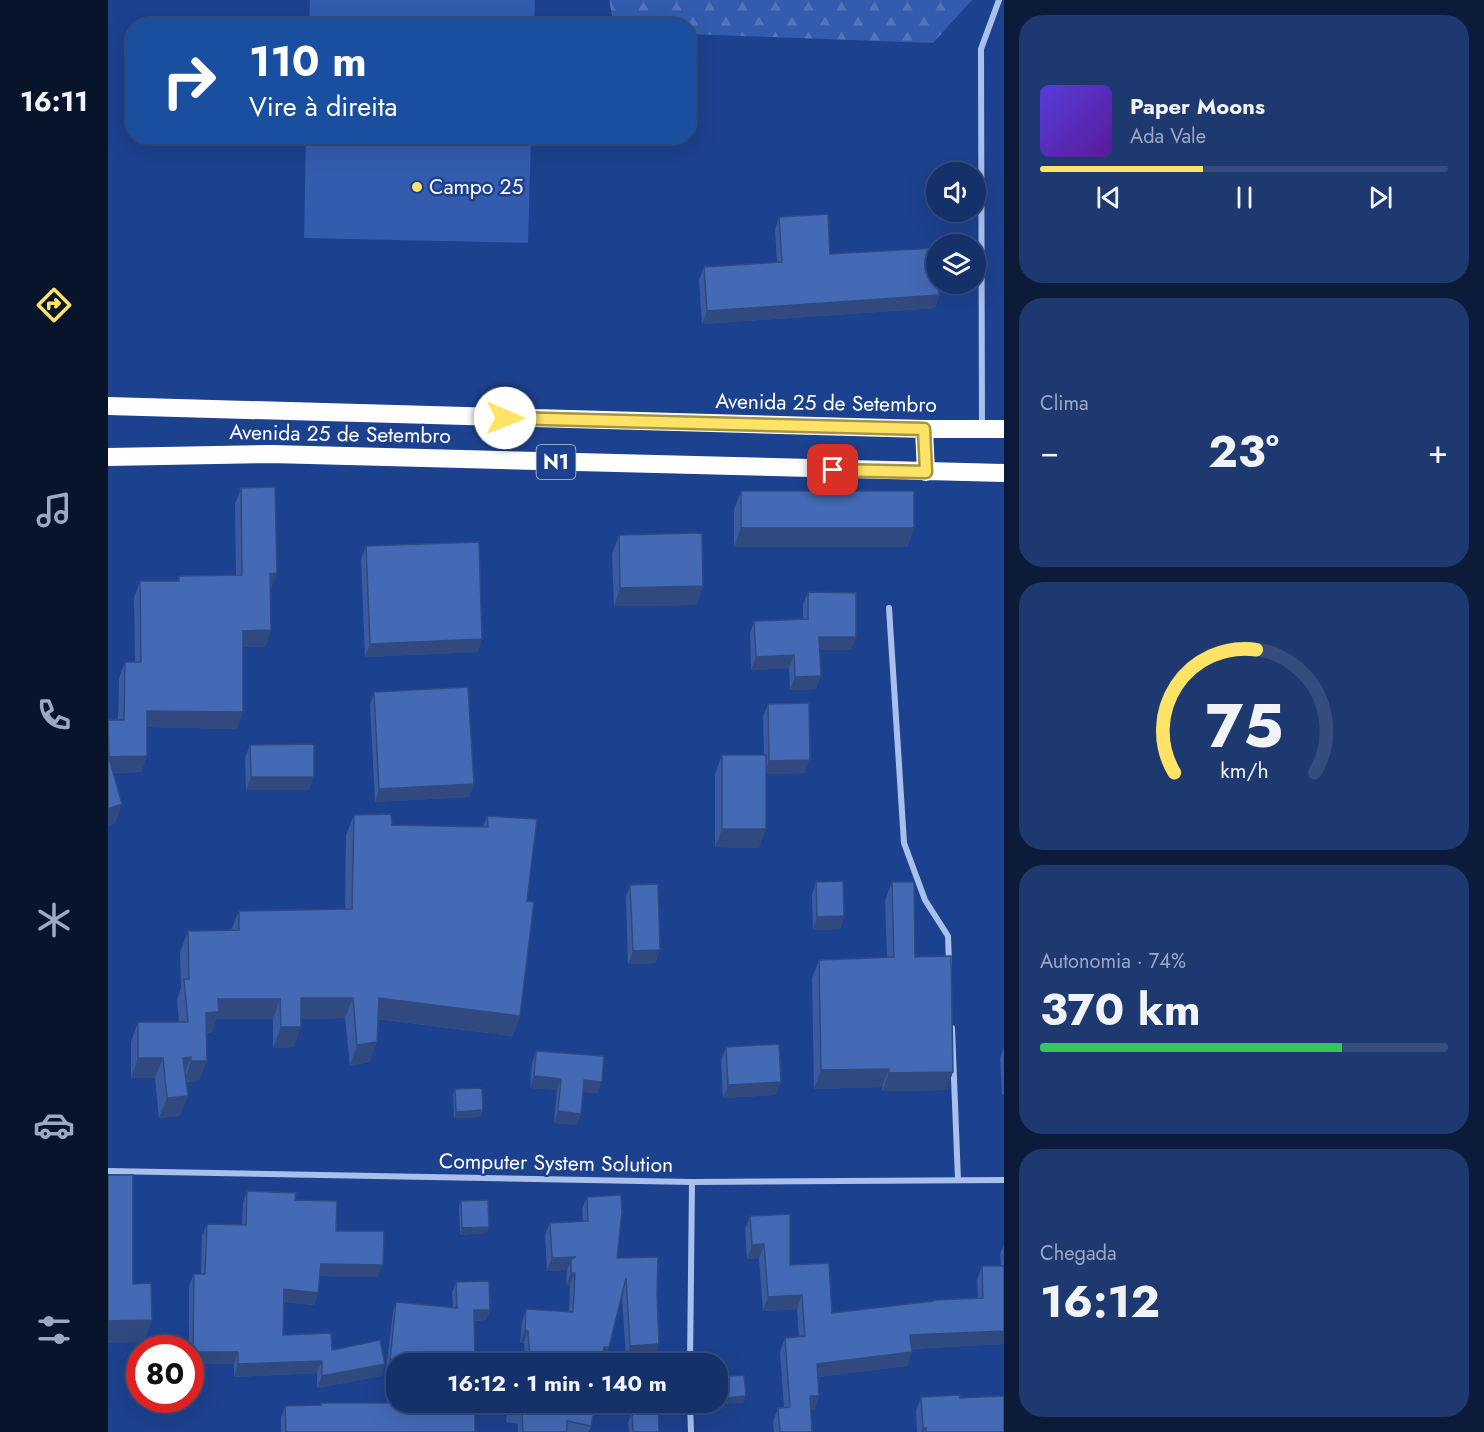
<!DOCTYPE html>
<html lang="pt">
<meta charset="utf-8">
<style>
body{margin:0;font-family:Jost,sans-serif;background:#1e3970;color:#f1f3f6;height:100vh;display:flex;flex-direction:column;font-size:22px;white-space:nowrap}
*{box-sizing:border-box;margin:0}
p{font-size:20px;color:#9da9c1}
.icon{flex:none;width:33px;height:33px;fill:none;stroke:currentColor;stroke-width:2;stroke-linecap:round;stroke-linejoin:round}
.map{position:relative;flex:1;overflow:hidden}
.sheet{display:flex;flex-direction:column;gap:15px;padding:15px;background:#0c1b3a;width:480px}
.sheet>*{flex:none}
.top-card{position:absolute;left:18px;top:18px;width:570px;height:126px;border-radius:24px;box-shadow:0 6px 24px #0002,0 0 0 2px #344c7e;background:#1a4fa0;color:#fff;overflow:hidden}
.tools{position:absolute;left:818px;top:162px;display:grid;gap:12px}
.tools a{display:grid;place-items:center;width:60px;height:60px;border-radius:50%;background:#15316a;box-shadow:0 6px 24px #0002,0 0 0 2px #344c7e;font-size:30px}
.speed{position:absolute;left:18px;top:1335px;display:flex;gap:12px;font-size:30px;font-weight:700;text-align:center}
.speed>*{display:grid;place-content:center;width:78px;height:78px;border-radius:50%;background:#15316a;box-shadow:0 6px 24px #0002,0 0 0 2px #344c7e;line-height:1}
.speed .limit{border:9px solid #d22;background:#fff;color:#111}
.pin{position:absolute;display:grid;place-items:center;width:51px;height:51px;color:#fff;margin:-26px;border-radius:12px;box-shadow:0 3px 9px #0006}
.me{position:absolute;width:66px;margin:-33px;rotate:91deg;stroke-linejoin:round;filter:drop-shadow(0 0 4px #0008)}
.turn{display:flex;align-items:center;gap:21px;height:126px;padding:0 24px;font-size:27px}
.turn .icon{width:78px;height:78px;stroke-width:2.5}
.turn b{display:block;font-size:42px;line-height:51px}
.big{font-size:45px;font-weight:700;line-height:1.1}
.sheet .widget{flex:1;display:flex;flex-direction:column;justify-content:center;gap:9px;min-width:0;padding:0 21px;border-radius:24px;background:#1e3970}
.sheet .dial{align-items:center;gap:0}
.dial svg{height:156px;overflow:visible;fill:none;stroke:#344c7e;stroke-width:7;stroke-linecap:round;text-anchor:middle}
.dial text{fill:#f1f3f6;stroke:none}
.song{display:flex;align-items:center;gap:18px}
.cover{width:72px;height:72px;border-radius:9px;background:linear-gradient(135deg,hsl(250 70% 55%),hsl(270 70% 35%))}
.played{height:6px;border-radius:3px;background:linear-gradient(90deg,#fee367 40%,#344c7e 40%)}
.keys{display:flex;justify-content:space-around;direction:ltr}
.heat{display:flex;justify-content:space-between;align-items:center;font-size:33px;direction:ltr}
.charge{height:9px;border-radius:4px;background:linear-gradient(90deg,#34c759 74%,#344c7e 0)}
.trip{position:absolute;left:278px;top:1353px;width:342px;height:60px;border-radius:24px;background:#15316a;box-shadow:0 6px 24px #0002,0 0 0 2px #344c7e;font-weight:700;line-height:60px;text-align:center}
main{display:flex;flex:1;min-height:0}
.menu{display:flex;flex-direction:column;width:108px;justify-content:space-around;align-items:center;background:#08142a;color:#9da9c1}
.menu .icon{width:42px;height:42px}
.menu .active{color:#fee367}
.menu b{font-size:27px;color:#f1f3f6}
.map>svg:first-child{display:block}
</style>
<main>
<nav class="menu">
<b>16:11</b>
<svg class="icon active" aria-label="directions" viewBox="0 0 24 24"><path d="M12 3l9 9-9 9-9-9zM9 14v-3h6M13 9l2 2-2 2"/></svg>
<svg class="icon" aria-label="music" viewBox="0 0 24 24"><path d="M9 18V5l10-2v13"/><circle cx="6" cy="18" r="3"/><circle cx="16" cy="16" r="3"/></svg>
<svg class="icon" aria-label="phone" viewBox="0 0 24 24"><path d="M5 4h4l2 5-3 2q2 4 5 5l2-3 5 2v4C11 20 4 13 5 4z"/></svg>
<svg class="icon" aria-label="climate" viewBox="0 0 24 24"><path d="M12 3v18M4 7l16 10M4 17L20 7"/></svg>
<svg class="icon" aria-label="car" viewBox="0 0 24 24"><path d="M5 17H2v-5l4-1 3-4h7l3 4 3 1v5h-3M9 17h6M6 11h13"/><circle cx="7" cy="17" r="2"/><circle cx="17" cy="17" r="2"/></svg>
<svg class="icon" aria-label="filters" viewBox="0 0 24 24"><path d="M4 7h16M4 17h16"/><circle cx="9" cy="7" r="2"/><circle cx="15" cy="17" r="2"/></svg>
</nav>
<div class="map">
<svg width="896" height="1432" viewBox="0 0 896 1432">
<defs>
<pattern id="forest-firs" width="22" height="20" patternUnits="userSpaceOnUse" patternTransform="scale(1.5)"><rect width="22" height="20" fill="#335bae"/><path d="M5 1l3.5 6h-7zM16 11l3.5 6h-7z" fill="#5274ba"/></pattern>
</defs>
<rect width="100%" height="100%" fill="#1c418e"/>
<path fill="url(#forest-firs)" d="M501,0h363l-39,43 -244,-9 -1,-8 -74,-1z"/>
<path fill="#335bae" d="M202,0h225l-1,25h-225z
M198,137h225l-3,106 -224,-5z"/>
<g fill="none" stroke-linecap="round" stroke-linejoin="round">
<path stroke="#a9c0ed" stroke-width="6" d="M874,428l-1,-379 18,-49
M781,608l15,235 21,57 23,36 1,28
M844,1028l6,152
M0,1171l584,11 312,-2
M582,1364l2,-182
M582,1402l1,30"/>
<path stroke="#fff" stroke-width="18" d="M0,406l816,23h80
M816,429l2,43
M0,457l163,-3 733,19"/>
</g>
<path fill="#3a5b9d" d="M671,217l51,37 109,41 -4,13 -233,16 -3,-44 5,-13 73,-5 -2,-32z
M133,488l30,102v40l-6,17h-22l-6,82 -90,-2v29l-6,16 -28,1 9,31 -7,19 -7,2v-105h10l1,-42 6,-16h10l-1,-64 6,-17h37l2,-5 57,-1 -1,-71z
M633,491l173,37 -7,19h-173v-37z
M511,535l84,51 -7,19 -82,1 -2,-52z
M258,546l112,106 -113,5 -4,-98z
M700,592l48,45 -5,13h-31l-4,39 -26,1 -1,-22 -38,2 -1,-36 4,-13 49,-2v-14z
M266,692l100,92 -5,13 -94,5 -5,-97z
M660,704l37,69 -39,1 -7,74 -44,-1v-73l7,-19h42l-1,-38z
M142,745l59,45h-63l-1,-32z
M246,815l38,10 91,2 4,-11 40,85 -7,115 -8,20 -134,-17 -8,43 -20,4 -5,-48 -44,1 -7,28 -21,1v-29h-57l-4,13 -5,1 -8,48 -13,1 -6,34 -21,2 -4,-40h-24v-36l7,-20h41l-2,-22 4,-13 -1,-35 8,-21 43,-1 8,-19 106,-2 1,-74z
M708,882l28,34 -4,13 -27,1 -1,-35z
M784,882l61,190 -7,18 -64,1v-4l-68,2 -2,-111 7,-18 68,-3 -2,-56z
M522,885l26,78 -28,1 -2,-66z
M618,1047l55,35 -5,13 -53,3 -2,-38z
M896,1047v47h-2l-2,-36z
M428,1051l62,42 -15,-1 -2,22 -5,11 -22,-2 3,-33 -27,-2 2,-25z
M347,1089l28,21 -3,7 -26,1 -1,-23z
M139,1191l48,9 41,31 42,46 -58,-1 -2,17 -4,12 -31,-3v33l49,15 49,26 -64,12v-15l-83,4v-13h-44v-16h-1v-62l5,-12h7l1,-38 5,-12 35,1 1,-22z
M479,1197l30,61 38,98 -29,2 -4,-62 -17,63 -3,1 -1,4h-76l-1,-21h-4l2,-21 4,-13 43,3 1,-27h-4l1,-15 -20,1 -2,-36 5,-12 33,-1 -1,-13z
M353,1201l26,32 -27,2 -1,-27z
M642,1216l40,49 42,48 100,-12 1,-1 45,-2 -1,-18 5,-14h19l-1,-12 4,-9v99l-93,5 -4,17 -89,11 1,19 -5,14h-3l1,22h-38l-1,-10 5,-14 6,-1 -4,-55 5,-14 14,-1 -2,-28 -34,2 -4,-53 -12,1 -2,-30z
M348,1282l34,28 -4,10 -12,1 -78,43v7l-10,-1 7,-58 3,-10 57,6 -1,-15z
M813,1397l39,1 44,34h-87l-1,-21z
M403,1402l80,24 -3,6h-70v-8l-12,-2 1,-8z
M545,1402l6,30h-30l-1,-9 4,-11 18,-1z
M213,1403l154,29h-194v-14l4,-12 35,-1z"/>
<path fill="#304a7f" d="M831,295l-4,13 -233,16 5,-13z
M633,528h173l-7,19h-173z
M169,573l-6,17h-7l6,-16z
M595,586l-7,19 -82,1 6,-18z
M163,630l-6,17h-28l6,-16z
M711,637h37l-5,13h-36z
M374,639l-4,13 -113,5 5,-13z
M686,655l-5,13 -38,2 5,-13z
M713,676l-5,13 -26,1 5,-13z
M39,711l96,1 -6,17 -96,-2z
M39,756l-6,16 -33,1v-16z
M702,760l-5,13 -41,1 5,-13z
M143,777h63l-5,13h-63z
M366,784l-5,13 -94,5 4,-13z
M14,804l-7,19 -7,2v-16z
M614,829h44l-7,19 -44,-1z
M736,916l-4,13 -27,1 4,-13z
M552,950l-4,13 -28,1 5,-13z
M193,998h52l-8,20 -52,1z
M271,998l141,18 -8,20 -140,-18z
M110,999h62l-7,20h-57l-4,13 -13,1 7,-20z
M173,1027h20l-7,20 -21,1z
M269,1042l-7,20 -20,4 7,-21z
M83,1057l-8,21v-20z
M30,1058h25l-8,20h-24z
M83,1061h16l-8,20 -15,1z
M781,1069l-7,18 -68,2 7,-19z
M845,1072l-7,18 -64,1 7,-18z
M426,1076l27,3 -4,11 -27,-2z
M476,1080l18,2 -4,11 -18,-1z
M673,1082l-5,13 -53,3 5,-13z
M80,1096l-8,20 -21,2 8,-20z
M375,1110l-3,7 -26,1 2,-6z
M450,1111l23,3 -5,11 -22,-2z
M381,1227l-2,6 -27,2 2,-7z
M656,1244l-5,14 -12,1 5,-14z
M468,1257l-5,2 -4,11 -20,1 5,-13z
M213,1264l62,1 -5,12 -61,-1z
M463,1273h4l-5,12h-4z
M176,1289l34,4 -4,12 -35,-3z
M694,1295l-5,14 -34,2 5,-14z
M366,1310h16l-4,10 -16,1z
M44,1320l-8,22 -36,1v-22z
M417,1330l3,1 -4,12h-4z
M896,1331v13l-99,5 5,-14z
M551,1344l-4,12 -29,2 4,-12z
M496,1347h5l-4,12 -6,1z
M85,1352h45l-4,12h-44v-4z
M804,1352l-5,14 -96,12 6,-14z
M282,1360l51,3v1h-45v7l-10,-1z
M214,1361l-5,12 -83,4 4,-13z
M277,1364l-4,12 -64,12 5,-12z
M638,1396l-3,7 -29,2 1,-3h2v-3z
M702,1396h9l-5,14h-9z
M815,1428h3l-2,4h-3z"/>
<path fill="#446ab6" stroke="#304a7f" stroke-width="1.5" d="M720,214l2,40 106,-6v36h3v11l-232,16 -3,-44 78,-5 -3,-45z
M167,487l2,86 -7,1 1,56 -28,1v81l-96,-1v45l-38,1 -1,-37h16l1,-58h16l-1,-81h39v-5l63,-1 -1,-87z
M633,491h173v37h-173z
M594,533l1,53 -83,2 -1,-53z
M371,542l3,97 -112,5 -4,-98z
M700,592l48,1v44h-37l2,39 -26,1 -1,-22 -38,2 -2,-36 54,-2z
M360,687l6,97 -95,5 -5,-97z
M701,703l1,57 -41,1 -1,-57z
M206,744v33h-63l-1,-32z
M0,754l14,50 -14,5z
M614,755h44v74h-44z
M283,814l1,11 96,2 -1,-11 50,3 -10,82 7,1 -14,114 -141,-18 -2,44 -20,3 -4,-47h-52v29h-20l-1,-28h-62l1,13 -13,1 1,48h-16v-4l-8,1 5,38 -21,2 -4,-40h-25v-36h50l-4,-43h5l-1,-48 51,-1v-19l113,-2 2,-94z
M735,881l1,35 -27,1 -1,-35z
M784,882h22l1,75 36,-1 2,116 -64,1v-4l-68,1 -2,-110 75,-3z
M550,884l2,66 -27,1 -3,-66z
M671,1044l2,38 -53,3 -2,-38z
M428,1051l68,5 -2,26 -18,-2 -3,34 -23,-3 3,-32 -27,-3z
M374,1088l1,22 -27,2 -1,-23z
M0,1175h25v109l18,-1 1,37 -44,1z
M139,1191l49,2 -1,7 42,1 -1,30h48l-1,34 -62,-1 -3,29 -34,-4 -1,46 48,-2 1,17 48,-10 5,24 -63,12v-15l-84,3v-12h-45l1,-78h11l2,-50 39,1z
M513,1195l1,17 -5,46 41,-1 -1,37 2,50 -29,2 -4,-68 -17,69h-5l-3,16h-71l-2,-32 -3,-1 1,-21 47,3 2,-39h-4v-14l5,-2 -24,1 -2,-35 38,-2 -1,-24z
M380,1200l1,27 -27,1 -1,-27z
M682,1214v51l39,-2 3,50 101,-12v-1l50,-2 -1,-32h22v65l-94,4 2,17 -95,12 2,32h-9l2,36h-32l-2,-24 12,-1 -5,-69 20,-2 -3,-41 -34,2 -4,-53 -12,1 -2,-29z
M381,1281l1,29h-16l1,54h-34v-1l-51,-3 6,-58 61,6 -1,-26z
M636,1375l2,21 -29,3v-22z
M852,1395v3l44,-2v36h-78v-4h-3l-2,-31z
M403,1402h85l-5,24 -24,-5v11h-44l-1,-20 -11,-3z
M545,1402h5l1,30h-26l-1,-20 19,-1z
M213,1403h154v29h-189l-1,-26 36,-1z"/>
<g fill="none" stroke-linecap="round" stroke-linejoin="round">
<defs>
<path id="route" d="M397,418l419,11 2,43 -93,-2"/>
</defs>
<use href="#route" stroke="#a59443" stroke-width="15"/>
<use href="#route" stroke="#fee367" stroke-width="10"/>
</g>
<circle fill="#fee367" stroke="#1c418e" stroke-width="2" cx="309" cy="187" r="6"/>
<g text-anchor="middle" dominant-baseline="central" stroke-width="5" stroke-linejoin="round" paint-order="stroke">
<rect fill="#1c418e" stroke="#bbc6dd" stroke-width="1.5" x="428.5" y="445" width="39" height="34" rx="4.5"/>
<g font-size="20" font-weight="bold" fill="#fff">
<text x="448" y="462">N1</text>
</g>
<g font-size="21" fill="#fff" stroke="#1c418e" text-anchor="start">
<text x="321" y="187">Campo 25</text>
</g>
<g font-size="21" fill="#fff" stroke="#1c418e">
<text transform="translate(718 403) rotate(1)">Avenida 25 de Setembro</text>
<text transform="translate(232 434) rotate(1)">Avenida 25 de Setembro</text>
<text transform="translate(448 1163) rotate(1)">Computer System Solution</text>
</g>
</g>
</svg>
<div class="tools">
<a><svg class="icon" aria-label="sound" viewBox="0 0 24 24"><path d="M4 9h4l5-4v14l-5-4H4zM17 9q2 3 0 6"/></svg></a>
<a><svg class="icon" aria-label="layers" viewBox="0 0 24 24"><path d="M12 4l9 5-9 5-9-5zM3 14l9 5 9-5"/></svg></a>
</div>
<div class="speed"><div class="limit">80</div></div>
<div class="pin" style="left:725px;top:470px;background:#d93025"><svg class="icon" aria-label="arrive" viewBox="0 0 24 24"><path d="M6 21V4h12l-3 4 3 4H6"/></svg></div>
<svg class="me" style="left:397px;top:418px" viewBox="-20 -20 40 40"><circle r="19" fill="#fff"/><path d="M0-13L10 11 0 6-10 11z" fill="#fee367"/></svg>
<div class="trip">16:12 · 1 min · 140 m</div>
<div class="top-card">
<div class="turn"><svg class="icon" aria-label="right" viewBox="0 0 24 24"><path d="M7 20v-9h11M14 6l5 5-5 5"/></svg><div><b>110 m</b>Vire à direita</div></div>
</div>
</div>
<section class="sheet">
<div class="widget">
<div class="song"><i class="cover"></i><div><b>Paper Moons</b><p>Ada Vale</p></div></div>
<div class="played"></div>
<div class="keys"><svg class="icon" aria-label="previous" viewBox="0 0 24 24"><path d="M18 5L8 12l10 7zM5 5v14"/></svg><svg class="icon" aria-label="pause" viewBox="0 0 24 24"><path d="M8 5v14M16 5v14"/></svg><svg class="icon" aria-label="next" viewBox="0 0 24 24"><path d="M6 5l10 7-10 7zM19 5v14"/></svg></div>
</div>
<div class="widget"><p>Clima</p>
<div class="heat"><a>−</a><b class="big">23°</b><a>+</a></div>
</div>
<div class="widget dial"><svg viewBox="0 0 100 80">
<path d="M14 69A42 42 0 1 1 86 69"/>
<path d="M14 69A42 42 0 0 1 56 6" stroke="#fee367"/>
<text x="50" y="56" font-size="32" font-weight="700">75</text>
<text x="50" y="72" font-size="11">km/h</text>
</svg></div>
<div class="widget"><p>Autonomia · 74%</p><b class="big">370 km</b><div class="charge"></div></div>
<div class="widget"><p>Chegada</p><b class="big">16:12</b></div>
</section>
</main>
